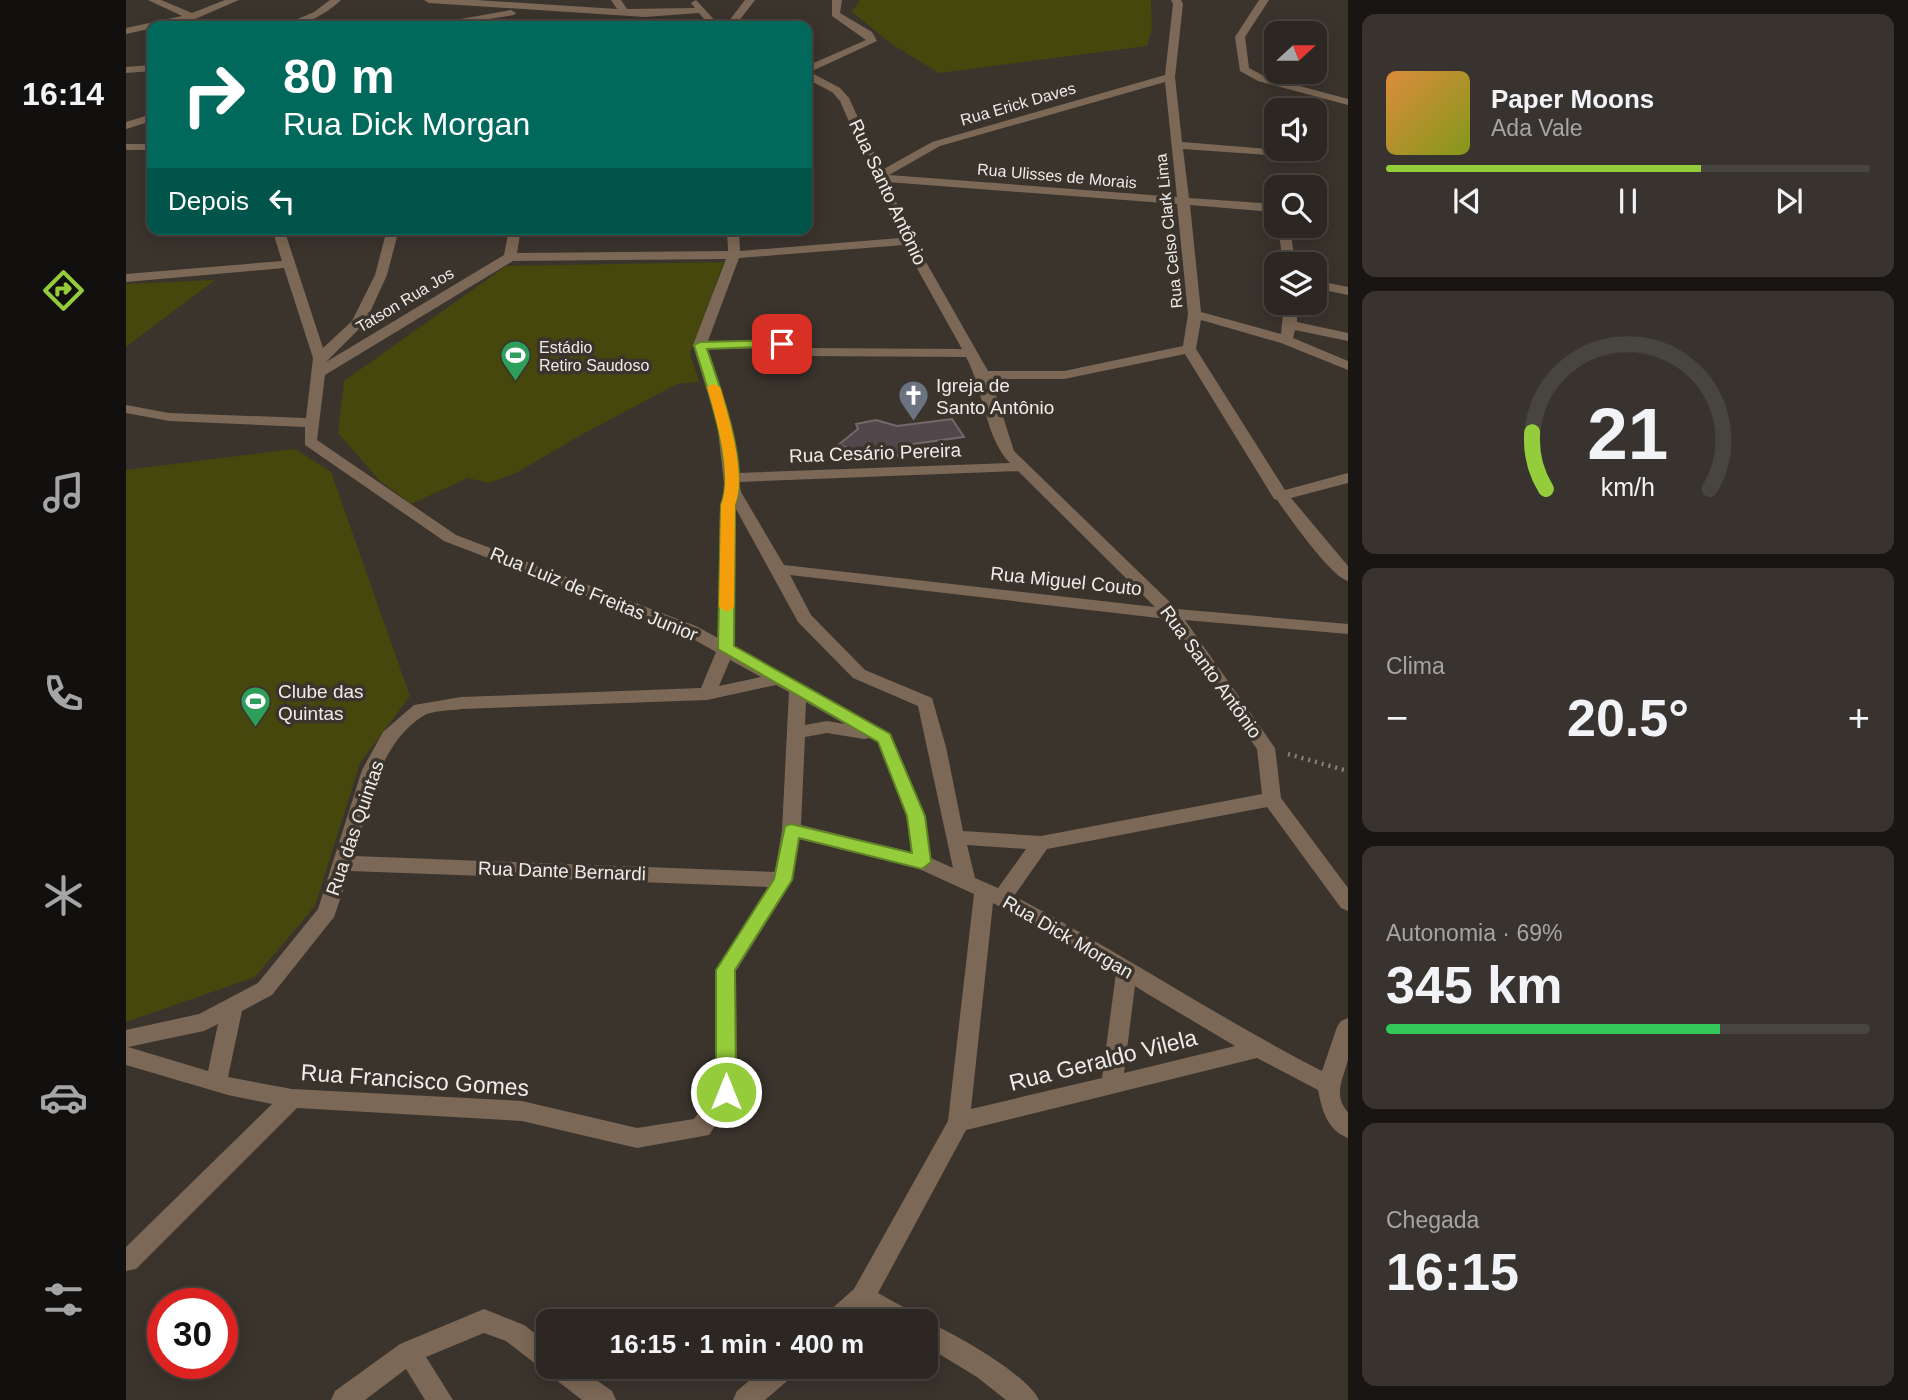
<!DOCTYPE html>
<html lang="pt">
<meta charset="utf-8">
<style>
body{margin:0;font-family:Arial,sans-serif;background:#38332f;color:#f1f3f6;height:100vh;display:flex;flex-direction:column;font-size:26px;white-space:nowrap}
*{box-sizing:border-box;margin:0}
p{font-size:23px;color:#a6a5a5}
.icon{flex:none;width:38px;height:38px;fill:none;stroke:currentColor;stroke-width:2;stroke-linecap:round;stroke-linejoin:round}
.map{position:relative;flex:1;overflow:hidden}
.drawer{display:flex;flex-direction:column;gap:14px;padding:14px;background:#181513;width:560px}
.drawer>*{flex:none}
.guide{position:absolute;left:21px;top:21px;width:665px;height:214px;border-radius:14px;box-shadow:0 4px 18px #0003,0 0 0 2px #484440;background:#00695c;color:#fff;overflow:hidden}
.needle{width:46px;rotate:69deg}
.fabs{position:absolute;left:1138px;top:21px;display:grid;gap:14px}
.fabs a{display:grid;place-items:center;width:63px;height:63px;border-radius:14px;background:#2c2722;box-shadow:0 4px 18px #0003,0 0 0 2px #484440;font-size:35px}
.speed{position:absolute;left:21px;top:1288px;display:flex;gap:14px;font-size:35px;font-weight:700;text-align:center}
.speed>*{display:grid;place-content:center;width:91px;height:91px;border-radius:50%;background:#2c2722;box-shadow:0 4px 18px #0003,0 0 0 2px #484440;line-height:1}
.speed .limit{border:10px solid #d22;background:#fff;color:#111}
.pin{position:absolute;display:grid;place-items:center;width:60px;height:60px;color:#fff;margin:-30px;border-radius:14px;box-shadow:0 4px 10px #0006}
.me{position:absolute;width:77px;margin:-38px;rotate:0deg;stroke-linejoin:round;filter:drop-shadow(0 0 5px #0008)}
.turn{display:flex;align-items:center;gap:24px;height:147px;padding:0 21px;font-size:32px}
.turn .icon{width:91px;height:91px;stroke-width:2.5}
.turn b{display:block;font-size:49px;line-height:60px}
.then{display:flex;align-items:center;height:66px;padding:0 21px;background:#0003;gap:14px;font-size:26px}
.big{font-size:52px;font-weight:700;line-height:1.1}
.drawer .widget{flex:1;display:flex;flex-direction:column;justify-content:center;gap:10px;min-width:0;padding:0 24px;border-radius:14px;background:#38332f}
.drawer .dial{align-items:center;gap:0}
.dial svg{height:182px;overflow:visible;fill:none;stroke:#484440;stroke-width:7;stroke-linecap:round;text-anchor:middle}
.dial text{fill:#f1f3f6;stroke:none}
.song{display:flex;align-items:center;gap:21px}
.cover{width:84px;height:84px;border-radius:10px;background:linear-gradient(135deg,hsl(30 70% 55%),hsl(70 70% 35%))}
.played{height:7px;border-radius:4px;background:linear-gradient(90deg,#95cc3b 65%,#484440 65%)}
.keys{display:flex;justify-content:space-around;direction:ltr}
.heat{display:flex;justify-content:space-between;align-items:center;font-size:38px;direction:ltr}
.charge{height:10px;border-radius:5px;background:linear-gradient(90deg,#34c759 69%,#484440 0)}
.trip{position:absolute;left:410px;top:1309px;width:402px;height:70px;border-radius:14px;background:#2c2722;box-shadow:0 4px 18px #0003,0 0 0 2px #484440;font-weight:700;line-height:70px;text-align:center}
main{display:flex;flex:1;min-height:0}
.dock{display:flex;flex-direction:column;width:126px;justify-content:space-around;align-items:center;background:#12100e;color:#a6a5a5}
.dock .icon{width:49px;height:49px}
.dock .on{color:#95cc3b}
.dock b{font-size:32px;color:#f1f3f6}
.map>svg:first-child{display:block}
</style>
<main>
<nav class="dock">
<b>16:14</b>
<svg class="icon on" aria-label="directions" viewBox="0 0 24 24"><path d="M12 3l9 9-9 9-9-9zM9 14v-3h6M13 9l2 2-2 2"/></svg>
<svg class="icon" aria-label="music" viewBox="0 0 24 24"><path d="M9 18V5l10-2v13"/><circle cx="6" cy="18" r="3"/><circle cx="16" cy="16" r="3"/></svg>
<svg class="icon" aria-label="phone" viewBox="0 0 24 24"><path d="M5 4h4l2 5-3 2q2 4 5 5l2-3 5 2v4C11 20 4 13 5 4z"/></svg>
<svg class="icon" aria-label="climate" viewBox="0 0 24 24"><path d="M12 3v18M4 7l16 10M4 17L20 7"/></svg>
<svg class="icon" aria-label="car" viewBox="0 0 24 24"><path d="M5 17H2v-5l4-1 3-4h7l3 4 3 1v5h-3M9 17h6M6 11h13"/><circle cx="7" cy="17" r="2"/><circle cx="17" cy="17" r="2"/></svg>
<svg class="icon" aria-label="filters" viewBox="0 0 24 24"><path d="M4 7h16M4 17h16"/><circle cx="9" cy="7" r="2"/><circle cx="15" cy="17" r="2"/></svg>
</nav>
<div class="map">
<svg width="1222" height="1400" viewBox="0 0 1222 1400">
<rect width="100%" height="100%" fill="#3b342d"/>
<path fill="#45470d" d="M734,0h291l1,28 -5,18 -208,27 -46,-28 -41,-33z
M598,262l-34,91 9,29 -22,2 -98,52 -63,37 -27,10 -21,-5 -57,26 -32,-24 -41,-47 6,-52 162,-115z
M89,280l-89,67v-63z
M169,449l36,23 79,224 -50,67 -45,143 -60,71 -129,45v-552z"/>
<path fill="#52474a" stroke="#74686b" stroke-width="2" d="M826,419l12,18 -58,8 -9,11 -14,2 -45,-13 20,-16 -2,-5 20,-4 21,6z"/>
<g fill="none" stroke-linecap="round" stroke-linejoin="round">
<path stroke="#88827c" stroke-width="4.5" stroke-dasharray="2 5" stroke-linecap="butt" d="M1162,754l60,17"/>
<path fill="#7c6856" fill-rule="evenodd" d="M22,0h13l31,13 33,-13h14l-44,19 -69,15v-6l56,-12z
M204,0h11c-16,15 -38,27 -60,26l33,-14z
M298,0h52l141,9 -6,-9h10l6,9 68,-1 -4,-5 5,-3 24,26h-10l-11,-13 -54,4 -216,-14z
M619,0h10l-20,26h-10z
M706,0h10l-2,13 32,19 5,9 -67,31 30,16 9,10 33,72 50,-28 233,-67 8,-71 -2,-4h10l2,4 -8,73 7,65 113,9 6,3 -6,3 -112,-8 6,49 72,5 15,4v8l-15,-4 -71,-6 11,107 80,22 3,-31h13v19l51,11v8l-53,-11 -2,8 55,23v9l-67,-27 -80,-23 -5,29 89,141 63,-17v10l-57,15 57,68v15c-17,-4 -59,-64 -71,-81l-3,-1 -89,-145 -121,25h-73l23,72 163,158 171,15v10l-163,-14 90,128 6,50 67,90v23l-7,-3 -74,-101 -220,42 -33,47c104,55 203,121 308,175l15,-44 4,-6 7,-3c0,13 0,28 0,41 -4,19 -16,36 0,53v26c-21,-8 -26,-28 -30,-48l-61,-32 -291,72 -88,163 36,20 3,8h-34l-18,-10 -11,10h-30l3,-8 27,-24 94,-168 26,-227 -57,-26 -118,-29 -6,41 -57,91 1,121 -28,43 -72,13 -115,-27 -225,-13 -161,161 -10,2v-24l146,-143 -44,-9 -102,-30v-35l73,-16 59,-31 60,-74 44,-139 21,-38 31,-27 47,-8 240,-9 15,-36 -32,-18 -240,-93 -139,-96v-18l-136,-6 -43,-8v-8l43,8 137,5 7,-60 -29,-90 -158,14v-8l156,-13 -10,-32h12l39,119 29,-27 23,-46 12,-46h12l-12,46 -22,48 -39,39 178,-107 5,-26h12l-4,24 211,-2 -1,-22h12l1,22 160,-13 -60,-137 -8,-9 -25,-13v-13l59,-26 -34,-24zM1039,82l12,115 -288,-22 51,-29zM761,182l290,22 11,110 -5,32 -119,25h-76l-74,-130zM778,245l58,104 -156,-1 -24,-8 -74,1 31,-83zM600,259l-33,86 24,77 8,70 -5,13 -2,133 -22,-12 -240,-91 -139,-95 8,-65 188,-114zM655,348l23,8 162,1c17,31 20,83 44,106l-272,10 -7,-51 -23,-73zM892,471l137,136 -371,-42 -43,-73 -2,-10zM610,509l62,113 55,56 65,28 35,162 -22,-10 -6,-42 -34,-82 -157,-87zM664,575l377,44 90,130 5,45 -221,42 -78,-5 -17,-84 -14,-49 -67,-28 -54,-55zM604,660l31,17 -42,9zM650,685l13,7 -7,138 -7,42 -421,-16c15,-48 23,-111 69,-140 9,-6 27,-5 38,-7l246,-9zM680,702l39,22 -18,-3 -22,4zM701,733l37,6 6,-1 8,4 29,74 4,36 -110,-27 4,-88zM841,845l59,4 -28,39 -23,-10zM224,871l418,16 -52,83 -1,120 -21,29 -57,9 -115,-27 -230,-12 -64,-12 14,-66 30,-16 62,-78zM867,903l86,46 37,24 -14,105 -131,31zM1009,986l11,7 89,53 -111,27zM92,1024l-10,47 -80,-24 76,-16z
M1133,0h10l-24,37 4,31 17,9 82,22v6l-90,-24 -18,-10 -5,-34z
M385,10l5,3 -2,2 -70,11h-23z
M26,65v6l-26,2v-6z
M26,114v7l-26,8v-7z
M0,144h26v6h-26z
M1152,226h12l5,38h-12z
M1188,280l34,7v8l-34,-7z
M358,1309l40,16 24,18v24h30l34,24 4,9h-34l-76,-59 -22,-8 -58,24 27,43h-28l-19,-31 -41,31h-34l4,-9 65,-47z
M800,1321c26,11 102,54 113,79h-33l-29,-23 -51,-31z
M639,1367h31l-3,9 -28,24h-32l4,-9z"/>
</g>
<path fill="#95cc3b" stroke="#618526" stroke-width="2" d="M656,340l4,1v5l-79,3c13,38 43,119 28,156l-1,141 156,88 35,82 6,46 -9,7 -123,-31 -7,42 -57,90 1,122 -3,6 -7,2 -7,-2 -3,-6v-122l58,-91 11,-53 6,-2 121,29 -5,-37 -29,-74 -160,-93 3,-144c15,-38 -15,-120 -27,-160l6,-3z"/>
<path fill="#f59e0b" d="M587,384l7,3c9,31 27,88 15,118l-1,102 -7,5 -8,-5 2,-102c12,-30 -5,-87 -14,-118z"/>
<defs>
<symbol id="stadium-pin" viewBox="-11 -11 22 30"><path d="M0 17L-7.5 6A9.5 9.5 0 1 1 7.5 6Z" fill="#2e9e5b" stroke="#3b342d"/><path d="M0-5a6.5 5 0 1 0 0 10a6.5 5 0 1 0 0-10ZM-3.5-1.8h7v3.6h-7Z" fill="#fff"/></symbol>
<symbol id="church-pin" viewBox="-11 -11 22 30"><path d="M0 17L-7.5 6A9.5 9.5 0 1 1 7.5 6Z" fill="#6b7280" stroke="#3b342d"/><path d="M-1.2-6h2.4v3.5h3.3v2.4h-3.3V6h-2.4V-.1h-3.3v-2.4h3.3Z" fill="#fff"/></symbol>
</defs>
<g fill-rule="evenodd">
<use href="#stadium-pin" x="372" y="338" width="35" height="47"/>
<use href="#church-pin" x="770" y="378" width="35" height="47"/>
<use href="#stadium-pin" x="112" y="684" width="35" height="47"/>
</g>
<g text-anchor="middle" dominant-baseline="central" stroke-width="7" stroke-linejoin="round" paint-order="stroke">
<g font-size="16" fill="#efebe7" stroke="#3b342d">
<text transform="translate(892 104) rotate(-16)">Rua Erick Daves</text>
<text transform="translate(931 176) rotate(5)">Rua Ulisses de Morais</text>
<text transform="translate(1043 231) rotate(-96)">Rua Celso Clark Lima</text>
<text transform="translate(279 300) rotate(-31)">Tatson Rua Jos</text>
</g>
<g font-size="16" fill="#efebe7" stroke="#3b342d" text-anchor="start">
<text x="413" y="347">Estádio<tspan x="413" dy="18">Retiro Saudoso</tspan></text>
</g>
<g font-size="19" fill="#efebe7" stroke="#3b342d">
<text transform="translate(762 192) rotate(65)">Rua Santo Antônio</text>
<text transform="translate(749 453) rotate(-2)">Rua Cesário Pereira</text>
<text transform="translate(940 581) rotate(6)">Rua Miguel Couto</text>
<text transform="translate(468 594) rotate(22)">Rua Luiz de Freitas Junior</text>
<text transform="translate(1085 672) rotate(54)">Rua Santo Antônio</text>
<text transform="translate(229 828) rotate(-71)">Rua das Quintas</text>
<text transform="translate(436 871) rotate(2)">Rua Dante Bernardi</text>
<text transform="translate(942 937) rotate(30)">Rua Dick Morgan</text>
</g>
<g font-size="19" fill="#efebe7" stroke="#3b342d" text-anchor="start">
<text x="810" y="385">Igreja de<tspan x="810" dy="22">Santo Antônio</tspan></text>
<text x="152" y="691">Clube das<tspan x="152" dy="22">Quintas</tspan></text>
</g>
<g font-size="23" fill="#efebe7" stroke="#3b342d">
<text transform="translate(977 1060) rotate(-14)">Rua Geraldo Vilela</text>
<text transform="translate(289 1080) rotate(4)">Rua Francisco Gomes</text>
</g>
</g>
</svg>
<div class="fabs">
<a><svg class="needle" viewBox="-14 -14 28 28"><path d="M0-13l5 13h-10z" fill="#e53935"/><path d="M0 13l5-13h-10z" fill="#a6a5a5"/></svg></a>
<a><svg class="icon" aria-label="sound" viewBox="0 0 24 24"><path d="M4 9h4l5-4v14l-5-4H4zM17 9q2 3 0 6"/></svg></a>
<a><svg class="icon" aria-label="search" viewBox="0 0 24 24"><circle cx="10" cy="10" r="6"/><path d="M15 15l6 6"/></svg></a>
<a><svg class="icon" aria-label="layers" viewBox="0 0 24 24"><path d="M12 4l9 5-9 5-9-5zM3 14l9 5 9-5"/></svg></a>
</div>
<div class="speed"><div class="limit">30</div></div>
<div class="pin" style="left:656px;top:344px;background:#d93025"><svg class="icon" aria-label="arrive" viewBox="0 0 24 24"><path d="M6 21V4h12l-3 4 3 4H6"/></svg></div>
<svg class="me" style="left:600px;top:1092px" viewBox="-20 -20 40 40"><circle r="17" fill="#95cc3b" stroke="#fff" stroke-width="3"/><path d="M0-11L8 9 0 5-8 9z" fill="#fff"/></svg>
<div class="trip">16:15 · 1 min · 400 m</div>
<div class="guide">
<div class="turn"><svg class="icon" aria-label="right" viewBox="0 0 24 24"><path d="M7 20v-9h11M14 6l5 5-5 5"/></svg><div><b>80 m</b>Rua Dick Morgan</div></div>
<div class="then">Depois<svg class="icon" aria-label="left" viewBox="0 0 24 24"><path d="M17 20v-9H6M10 6l-5 5 5 5"/></svg></div>
</div>
</div>
<section class="drawer">
<div class="widget">
<div class="song"><i class="cover"></i><div><b>Paper Moons</b><p>Ada Vale</p></div></div>
<div class="played"></div>
<div class="keys"><svg class="icon" aria-label="previous" viewBox="0 0 24 24"><path d="M18 5L8 12l10 7zM5 5v14"/></svg><svg class="icon" aria-label="pause" viewBox="0 0 24 24"><path d="M8 5v14M16 5v14"/></svg><svg class="icon" aria-label="next" viewBox="0 0 24 24"><path d="M6 5l10 7-10 7zM19 5v14"/></svg></div>
</div>
<div class="widget dial"><svg viewBox="0 0 100 80">
<path d="M14 69A42 42 0 1 1 86 69"/>
<path d="M14 69A42 42 0 0 1 8 44" stroke="#95cc3b"/>
<text x="50" y="56" font-size="32" font-weight="700">21</text>
<text x="50" y="72" font-size="11">km/h</text>
</svg></div>
<div class="widget"><p>Clima</p>
<div class="heat"><a>−</a><b class="big">20.5°</b><a>+</a></div>
</div>
<div class="widget"><p>Autonomia · 69%</p><b class="big">345 km</b><div class="charge"></div></div>
<div class="widget"><p>Chegada</p><b class="big">16:15</b></div>
</section>
</main>
